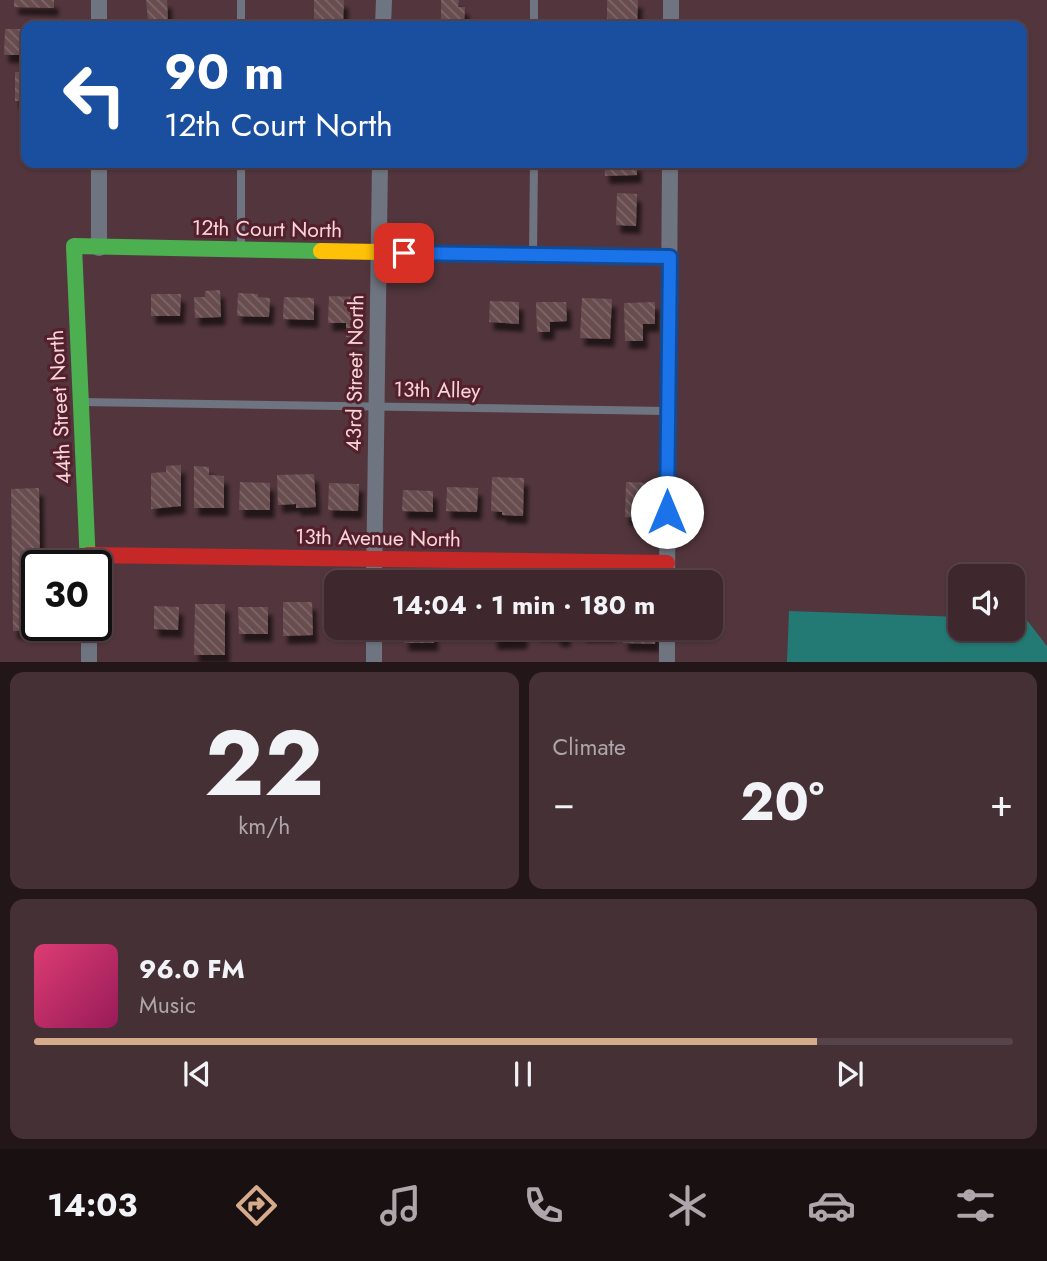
<!DOCTYPE html>
<meta charset="utf-8">
<style>
body{margin:0;font-family:Jost,sans-serif;background:#453036;color:#f1f3f6;height:100vh;display:flex;flex-direction:column;font-size:26px;white-space:nowrap}
*{box-sizing:border-box;margin:0}
p{font-size:23px;color:#ada6aa}
.icon{flex:none;width:38px;height:38px;fill:none;stroke:currentColor;stroke-width:2;stroke-linecap:round;stroke-linejoin:round}
.map{position:relative;height:662px;overflow:hidden}
.panel{display:flex;flex-direction:column;gap:10px;padding:10px;background:#221619;flex:1}
.panel>*{flex:none}
.banner{position:absolute;left:21px;top:21px;width:1006px;height:147px;border-radius:14px;box-shadow:0 2px 5px #0004,0 0 0 2px #57444a;background:#1a4fa0;color:#fff;overflow:hidden}
.controls{position:absolute;left:948px;top:564px;display:grid;gap:14px}
.controls a{display:grid;place-items:center;width:77px;height:77px;border-radius:14px;background:#3e282e;box-shadow:0 2px 5px #0004,0 0 0 2px #57444a;font-size:35px}
.speed{position:absolute;left:21px;top:550px;display:flex;gap:14px;font-size:35px;font-weight:700;text-align:center}
.speed>*{display:grid;place-content:center;width:91px;height:91px;border-radius:50%;background:#3e282e;box-shadow:0 2px 5px #0004,0 0 0 2px #57444a;line-height:1}
.speed .limit{border:4px solid #111;border-radius:10px;background:#fff;color:#111}
.pin{position:absolute;display:grid;place-items:center;width:60px;height:60px;color:#fff;margin:-30px;border-radius:14px;box-shadow:0 4px 10px #0006}
.me{position:absolute;width:77px;margin:-38px;rotate:0deg;stroke-linejoin:round;filter:drop-shadow(0 0 5px #0008)}
.turn{display:flex;align-items:center;gap:24px;height:147px;padding:0 28px;font-size:32px}
.turn .icon{width:91px;height:91px;stroke-width:2.5}
.turn b{display:block;font-size:49px;line-height:60px}
.big{font-size:52px;font-weight:700;line-height:1.1}
.panel .card{flex:1;display:flex;flex-direction:column;justify-content:center;gap:10px;min-width:0;padding:0 24px;border-radius:14px;background:#453036}
.panel .dial{align-items:center;gap:0}
.dial b{font-size:91px;line-height:1}
.song{display:flex;align-items:center;gap:21px}
.cover{width:84px;height:84px;border-radius:10px;background:linear-gradient(135deg,hsl(340 70% 55%),hsl(330 70% 35%))}
.played{height:7px;border-radius:4px;background:linear-gradient(90deg,#d6ab8b 80%,#57444a 80%)}
.keys{display:flex;justify-content:space-around;direction:ltr}
.heat{display:flex;justify-content:space-between;align-items:center;font-size:38px;direction:ltr}
.panel .tiles{flex:1;display:grid;gap:10px;grid-template-columns:1fr 1fr}
.card:last-child{grid-column:span 2}
.trip{position:absolute;left:324px;top:570px;width:399px;height:70px;border-radius:14px;background:#3e282e;box-shadow:0 2px 5px #0004,0 0 0 2px #57444a;font-weight:700;line-height:70px;text-align:center}
.dock{display:flex;height:112px;justify-content:space-around;align-items:center;background:#191012;color:#ada6aa}
.dock .icon{width:49px;height:49px}
.dock .selected{color:#d6ab8b}
.dock b{font-size:32px;color:#f1f3f6}
.map>svg:first-child{display:block}
</style>
<div class="map">
<svg width="1047" height="663" viewBox="0 0 1047 663">
<defs>
<pattern id="building-back-hatch" width="6" height="6" patternUnits="userSpaceOnUse" patternTransform="scale(1.75)"><rect width="6" height="6" fill="#684d50"/><path d="M-1 5l2 2M0 0l6 6M5-1l2 2" fill="none" stroke="#7e6669"/></pattern>
<filter id="shadow"><feDropShadow dx="4.5" dy="8" stdDeviation="2" flood-color="#0009"/></filter>
</defs>
<rect width="100%" height="100%" fill="#53363d"/>
<path fill="#237973" d="M789,611l172,6v11h52v-9h13l21,27v16h-260z"/>
<path fill="url(#building-back-hatch)" filter="url(#shadow)" d="M14,0h40v8l-40,-1z
M146,0h21l1,20h-20z
M314,0h30l-1,24h-29z
M441,0h18l-1,7h7l-1,18h-23z
M607,0h31l-1,26h-30z
M5,29h21v26h-22z
M15,72h11v29h-11z
M604,163h33v12l-32,1z
M617,193l20,1 -1,32 -20,-1z
M220,290l1,27 -26,1 -1,-21h11v-6z
M238,293l20,1v3l12,1 -1,19 -32,-1z
M151,294h30l-1,22h-29z
M329,296l29,1 -2,41 -10,-1v-14h-18z
M284,297l30,1v22l-31,-1z
M582,298l30,1 -2,40 -30,-1z
M490,301l29,1v22l-30,-2z
M536,302h30l1,19 -17,1v10h-13z
M655,302v22h-12v17h-18l-1,-38z
M181,465v41l-30,3v-36l15,-1v-6z
M194,466l15,1v8l15,1v32h-30z
M314,474l2,33 -20,1v-4l-18,1 -1,-30z
M492,477l32,1 -1,38 -21,-1v-3l-11,-1z
M240,482l30,1v27h-31z
M626,482l26,1 -1,35 -26,-1z
M329,483l30,1 -1,27 -30,-1z
M447,487l31,1 -1,24 -31,-1z
M39,488l1,77h-3v60h4v6h-28l-2,-142z
M403,490l30,1v21l-31,-1z
M283,602h29l1,33 -30,1z
M195,604h30v51h-31z
M154,606l25,1 -1,23 -24,-1z
M238,607h30v27h-29z
M404,628h29l1,15h-30z
M492,628h31v13l-30,1z
M536,628h30v11h-10v-6h-20z
M581,628h30v6h-30z
M624,628h32l-1,16 -32,-1z"/>
<g fill="none" stroke-linecap="round" stroke-linejoin="round">
<path stroke="#6f7580" stroke-width="8" d="M241,0v26
M534,26v-26
M241,163v84
M533,251l1,-88
M82,402l585,9"/>
<path stroke="#6f7580" stroke-width="16" d="M99,0v26
M383,26l1,-26
M671,26v-26
M99,163v85
M374,583l6,-420
M667,583l3,-420
M89,625v38
M374,663v-35
M667,663v-35"/>
<path stroke="#4caf50" stroke-width="16" d="M88,565l-14,-319 247,5"/>
<path stroke="#ffc107" stroke-width="16" d="M321,251l349,6"/>
<path stroke="#c62828" stroke-width="16" d="M88,555l579,8"/>
</g>
<g fill="none" stroke-linecap="round" stroke-linejoin="round">
<defs>
<path id="route" d="M404,253l266,4 -3,255"/>
</defs>
<use href="#route" stroke="#114b97" stroke-width="18"/>
<use href="#route" stroke="#1a73e8" stroke-width="12"/>
</g>
<g text-anchor="middle" dominant-baseline="central" stroke-width="6" stroke-linejoin="round" paint-order="stroke">
<g font-size="21" fill="#f7d5da" stroke="#53202c">
<text transform="translate(267 229) rotate(1)">12th Court North</text>
<text transform="translate(355 373) rotate(-89)">43rd Street North</text>
<text transform="translate(437 390) rotate(1)">13th Alley</text>
<text transform="translate(60 407) rotate(-93)">44th Street North</text>
<text transform="translate(378 538) rotate(1)">13th Avenue North</text>
</g>
</g>
</svg>
<div class="controls">
<a><svg class="icon" aria-label="sound" viewBox="0 0 24 24"><path d="M4 9h4l5-4v14l-5-4H4zM17 9q2 3 0 6"/></svg></a>
</div>
<div class="speed"><div class="limit">30</div></div>
<div class="pin" style="left:404px;top:253px;background:#d93025"><svg class="icon" aria-label="arrive" viewBox="0 0 24 24"><path d="M6 21V4h12l-3 4 3 4H6"/></svg></div>
<svg class="me" style="left:667px;top:512px" viewBox="-20 -20 40 40"><circle r="19" fill="#fff"/><path d="M0-13L10 11 0 6-10 11z" fill="#1a73e8"/></svg>
<div class="trip">14:04 · 1 min · 180 m</div>
<div class="banner">
<div class="turn"><svg class="icon" aria-label="left" viewBox="0 0 24 24"><path d="M17 20v-9H6M10 6l-5 5 5 5"/></svg><div><b>90 m</b>12th Court North</div></div>
</div>
</div>
<section class="panel">
<div class="tiles">
<div class="card dial"><b>22</b><p>km/h</p></div>
<div class="card"><p>Climate</p>
<div class="heat"><a>−</a><b class="big">20°</b><a>+</a></div>
</div>
<div class="card">
<div class="song"><i class="cover"></i><div><b>96.0 FM</b><p>Music</p></div></div>
<div class="played"></div>
<div class="keys"><svg class="icon" aria-label="previous" viewBox="0 0 24 24"><path d="M18 5L8 12l10 7zM5 5v14"/></svg><svg class="icon" aria-label="pause" viewBox="0 0 24 24"><path d="M8 5v14M16 5v14"/></svg><svg class="icon" aria-label="next" viewBox="0 0 24 24"><path d="M6 5l10 7-10 7zM19 5v14"/></svg></div>
</div>
</div>
</section>
<nav class="dock">
<b>14:03</b>
<svg class="icon selected" aria-label="directions" viewBox="0 0 24 24"><path d="M12 3l9 9-9 9-9-9zM9 14v-3h6M13 9l2 2-2 2"/></svg>
<svg class="icon" aria-label="music" viewBox="0 0 24 24"><path d="M9 18V5l10-2v13"/><circle cx="6" cy="18" r="3"/><circle cx="16" cy="16" r="3"/></svg>
<svg class="icon" aria-label="phone" viewBox="0 0 24 24"><path d="M5 4h4l2 5-3 2q2 4 5 5l2-3 5 2v4C11 20 4 13 5 4z"/></svg>
<svg class="icon" aria-label="climate" viewBox="0 0 24 24"><path d="M12 3v18M4 7l16 10M4 17L20 7"/></svg>
<svg class="icon" aria-label="car" viewBox="0 0 24 24"><path d="M5 17H2v-5l4-1 3-4h7l3 4 3 1v5h-3M9 17h6M6 11h13"/><circle cx="7" cy="17" r="2"/><circle cx="17" cy="17" r="2"/></svg>
<svg class="icon" aria-label="filters" viewBox="0 0 24 24"><path d="M4 7h16M4 17h16"/><circle cx="9" cy="7" r="2"/><circle cx="15" cy="17" r="2"/></svg>
</nav>
